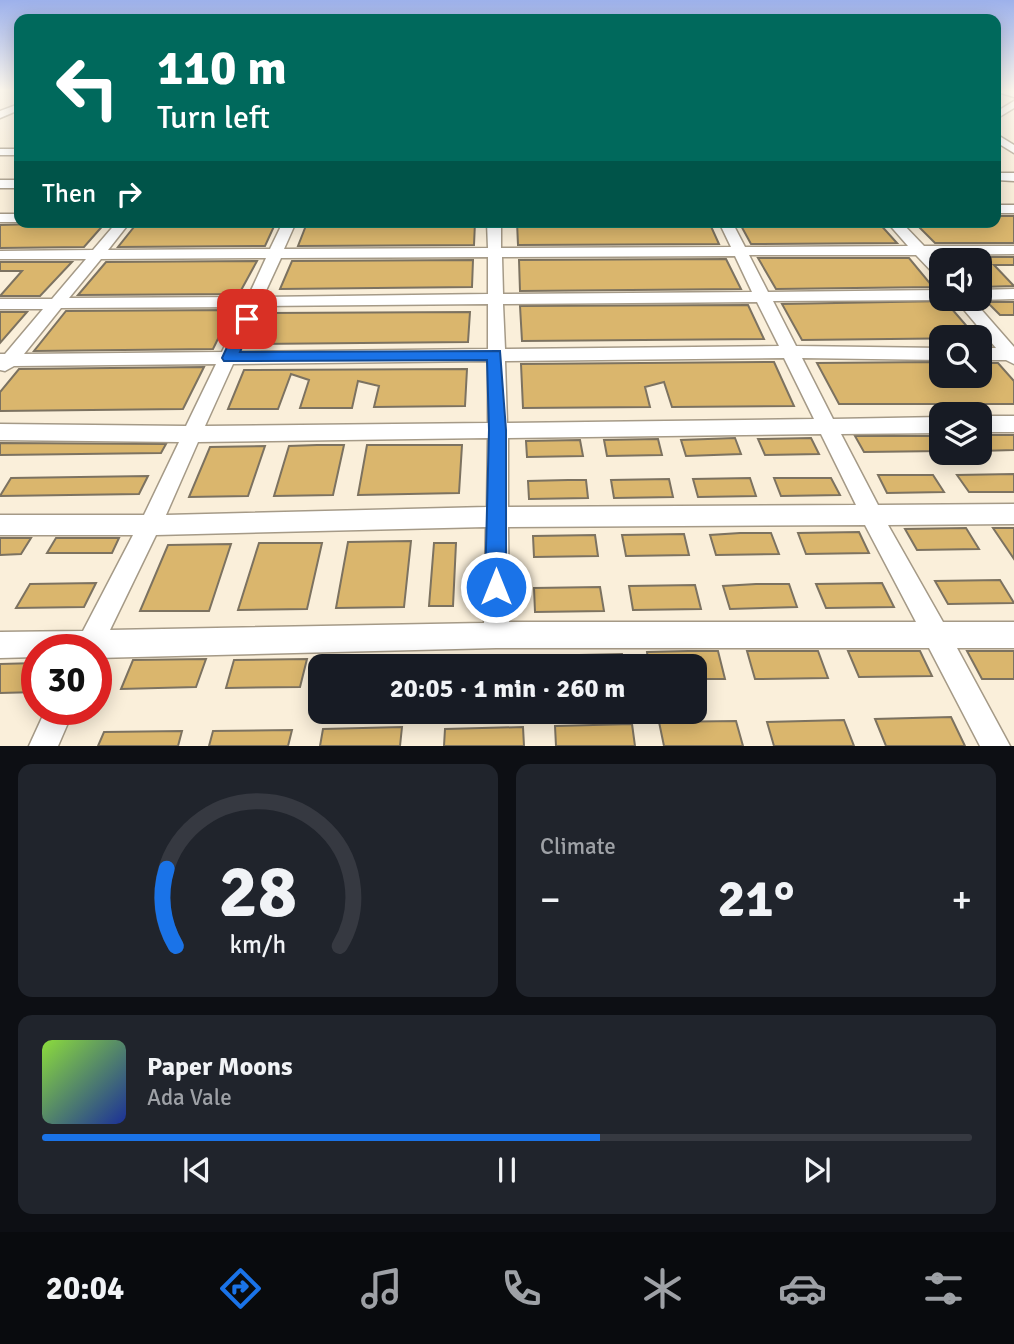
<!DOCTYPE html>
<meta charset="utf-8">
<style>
body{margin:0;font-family:Signika,sans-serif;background:#20242c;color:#f1f3f6;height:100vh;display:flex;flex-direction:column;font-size:26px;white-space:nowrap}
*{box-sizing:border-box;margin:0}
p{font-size:23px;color:#9ea1a6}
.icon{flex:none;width:38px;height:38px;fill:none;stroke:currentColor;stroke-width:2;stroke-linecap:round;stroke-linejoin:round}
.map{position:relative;height:746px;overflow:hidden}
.panel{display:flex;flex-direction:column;gap:18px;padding:18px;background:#0d0f14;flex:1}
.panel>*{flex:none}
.hud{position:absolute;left:14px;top:14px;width:987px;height:214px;border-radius:14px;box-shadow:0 4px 18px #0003;background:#00695c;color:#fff;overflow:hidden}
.tools{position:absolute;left:929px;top:248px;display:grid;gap:14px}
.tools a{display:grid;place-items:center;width:63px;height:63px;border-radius:14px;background:#171b24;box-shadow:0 4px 18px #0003;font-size:35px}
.speed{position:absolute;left:21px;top:634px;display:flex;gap:14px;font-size:35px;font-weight:700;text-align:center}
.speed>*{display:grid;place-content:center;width:91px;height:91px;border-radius:50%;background:#171b24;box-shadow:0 4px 18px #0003;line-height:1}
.speed .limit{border:10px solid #d22;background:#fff;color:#111}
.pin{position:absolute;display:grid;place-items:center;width:60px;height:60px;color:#fff;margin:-30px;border-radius:14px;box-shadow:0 4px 10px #0006}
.me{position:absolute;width:77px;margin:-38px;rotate:0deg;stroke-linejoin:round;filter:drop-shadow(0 0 5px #0008)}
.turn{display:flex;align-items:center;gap:24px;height:147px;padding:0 28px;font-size:32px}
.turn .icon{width:91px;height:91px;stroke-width:2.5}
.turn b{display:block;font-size:49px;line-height:60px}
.then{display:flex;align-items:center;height:66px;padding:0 28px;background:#0003;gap:14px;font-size:26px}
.big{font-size:52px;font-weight:700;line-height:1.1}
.panel .tile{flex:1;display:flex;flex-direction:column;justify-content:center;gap:10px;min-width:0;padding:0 24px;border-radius:14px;background:#20242c}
.panel .dial{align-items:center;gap:0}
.dial svg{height:182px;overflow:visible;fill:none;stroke:#363941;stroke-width:7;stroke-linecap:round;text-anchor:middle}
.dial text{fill:#f1f3f6;stroke:none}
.song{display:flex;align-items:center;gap:21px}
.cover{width:84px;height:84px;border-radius:10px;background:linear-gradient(135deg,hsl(90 70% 55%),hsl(230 70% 35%))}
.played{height:7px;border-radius:4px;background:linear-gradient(90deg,#1a73e8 60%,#363941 60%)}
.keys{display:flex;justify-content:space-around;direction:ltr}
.heat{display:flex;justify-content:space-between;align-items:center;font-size:38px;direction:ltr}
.panel .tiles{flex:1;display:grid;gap:18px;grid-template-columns:1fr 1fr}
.tile:last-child{grid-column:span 2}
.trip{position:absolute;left:308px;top:654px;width:399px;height:70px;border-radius:14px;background:#171b24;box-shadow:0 4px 18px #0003;font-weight:700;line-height:70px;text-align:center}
.tabs{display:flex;height:112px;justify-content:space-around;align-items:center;background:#090b0e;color:#9ea1a6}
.tabs .icon{width:49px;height:49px}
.tabs .active{color:#1a73e8}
.tabs b{font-size:32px;color:#f1f3f6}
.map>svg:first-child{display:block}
</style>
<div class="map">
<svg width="1014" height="746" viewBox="0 0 1014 746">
<rect width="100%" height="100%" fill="#faefda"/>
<path fill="#dab66d" stroke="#7c7260" stroke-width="2" d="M996,216h18v27h-79l-21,-21h82z
M106,222l-22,25 -84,1v-23z
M138,222h138l-11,24 -147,1z
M475,222l-1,23 -176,1 9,-23z
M517,222h192l10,22 -201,1z
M739,222h139l19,21 -146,1z
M948,257h66v8h-20l20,21 -34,1v-26h-29z
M758,258h151l24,29 -157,2z
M726,259l15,30 -221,2 -1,-31z
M473,260l-1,27 -192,2 12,-28z
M257,261l-18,33 -161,1 28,-33z
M0,262h72l-32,34h-40l22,-25h-22z
M945,301l32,37 -175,2 -20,-36z
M987,302h27v13h-14z
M748,305l16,34 -242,2 -2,-35z
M232,310l-19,39 -179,2 32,-40z
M0,312h27l-27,31z
M470,312l-2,30 -213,2 13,-31z
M774,362l20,44 -122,1 -8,-25 -19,5 5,20 -127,1 -2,-44z
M931,362l10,14h39v-13h18l16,18v23h-175l-22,-41z
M204,367l-21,42 -183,2v-19l19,-23z
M467,369l-2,37 -91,1 5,-21 -21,-5 -6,27h-52l9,-28 -18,-6 -13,35h-50l16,-39z
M980,435h34v15l-34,1z
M855,436h87v15l-78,1z
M735,438l6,16 -55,2 -5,-16z
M811,438l8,16 -54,1 -7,-16z
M658,439l4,16 -55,1 -3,-16z
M580,440l3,16 -56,1 -1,-16z
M0,443l166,1 -5,9 -161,2z
M317,445h27l-11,50 -59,1 15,-50z
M367,445h95l-3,48 -101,2z
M265,446l-17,50 -59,1 21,-50z
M1014,474v18h-45l-12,-17z
M878,475h55l11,17 -57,1z
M148,476l-9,18 -139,2 11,-18z
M750,478l6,18 -58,1 -5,-18z
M774,478h57l9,17 -59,1z
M669,479l4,18 -59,1 -3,-18z
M568,480h18l2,18 -59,1 -1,-18z
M966,528l13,21 -62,1 -12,-21z
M993,528h21v31z
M859,532l10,21 -63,1 -8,-21z
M740,533h31l8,21 -63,1 -6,-20z
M684,534l5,21 -63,1 -4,-21z
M595,535l3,21 -64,1 -1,-21z
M0,538h31l-10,16 -21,1z
M56,538h63l-7,15h-65z
M411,541l-7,66 -68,1 12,-66z
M259,543h63l-15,66 -69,1z
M434,543h22l-3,63h-24z
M231,544l-22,67h-69l28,-66z
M1000,580l14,23 -66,1 -13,-23z
M96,583l-12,24 -68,1 14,-24z
M882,583l12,24 -68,1 -10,-24z
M756,584h33l8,23 -67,2 -7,-23z
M695,585l6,24 -68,1 -4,-24z
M600,587l4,24 -69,1 -1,-24z
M688,651h30l7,28h-30v-12h-46l-2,-15z
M747,651h71l10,27 -73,1z
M848,651h72l12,25 -73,1z
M967,651h47v28h-32z
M622,654l2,13h-89v-11z
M206,659l-10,28 -75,2 12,-29z
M307,659l-7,28 -74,1 8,-28z
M37,663v29l-37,1v-29z
M951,717l14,29h-79l-11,-27z
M844,720l10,26h-80l-7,-24z
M736,721l7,25h-79l-5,-24z
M632,724l3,22h-79l-1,-20z
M402,727l-2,19h-80l3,-17z
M523,727l1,19h-80l1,-17z
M292,730l-4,16h-79l4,-15z
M182,731l-4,15h-80l6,-14z"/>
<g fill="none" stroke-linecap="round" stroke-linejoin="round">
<defs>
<path id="minor" d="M997,90l17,1v6l-16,-5z
M1014,101v7l-18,11v-7z
M19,104v6l-19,8v-7z
M996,134l18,11v8l-18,-11z
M0,149h19v6h-19z
M996,173h18v8l-18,-1z
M0,180h19v8h-19z
M996,205h18v8h-18z
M0,214h19v8h-19z
M117,222h13l-22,28 162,-1 13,-27h13l-12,27 204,-1 -1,-26h14v26l230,-1 -12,-25h13l13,25 163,-1 -21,-24h14l23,24h90v8l-82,1 10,10v13l-5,-1 -21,-22h-167l19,37 174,-2v9h2l-2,1 -169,1 23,45 146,2v12l-140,-2 31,61 109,-2v16l-101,1 37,71 136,-1v20l-126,1 55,97h71v26h-57l53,98h-30l-51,-98h-433l-400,10v-9h-59v8l-37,1v-26l83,-1 50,-96h-133v-20h144l35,-73 -179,-2v-16l186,2 30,-62 -202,2 -9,5 -5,-1v-16h5l38,-45h-43v-10h52l34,-40h-86v-8l93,-1zM735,256l17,36 -249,2 -1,-37zM488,257v37l-225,3 18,-39zM266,258l-18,39 -179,1 32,-39zM757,302l22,44 -274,3 -2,-45zM488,304v45l-249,3 20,-46zM243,307l-21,45 -198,2 37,-46zM784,358l30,61 -307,4 -2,-62zM488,361v62l-283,3 28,-62zM821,434l35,71 -348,2v-69zM488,438l-1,69 -321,8 32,-73zM865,525l51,97h-407l-1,-95zM486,527l-2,96 -374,7 46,-95z
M1014,289v10l-34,1 -2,-1h2v-9z
M955,299h17l42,48v17l-8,-4h-26v-12h16z
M980,416h34v16h-34z
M46,709h28l-16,37h-29z"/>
</defs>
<use href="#minor" stroke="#a59a87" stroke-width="3"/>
<use href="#minor" fill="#fff" fill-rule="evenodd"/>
</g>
<linearGradient id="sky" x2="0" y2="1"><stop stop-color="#9db1eb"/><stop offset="0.46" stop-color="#fdf8ee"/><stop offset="1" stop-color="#fdf8ee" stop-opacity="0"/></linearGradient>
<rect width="1014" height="195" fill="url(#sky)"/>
<path fill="#1a73e8" stroke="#114b97" stroke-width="2" d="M247,314l7,5 -14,33 260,-1 6,79v157l-3,8 -7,3 -8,-3 -3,-8 4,-157 -2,-70 -263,1 -2,-3 18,-39z"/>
</svg>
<div class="tools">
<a><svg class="icon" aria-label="sound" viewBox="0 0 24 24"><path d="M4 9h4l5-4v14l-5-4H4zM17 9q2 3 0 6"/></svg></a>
<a><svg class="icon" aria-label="search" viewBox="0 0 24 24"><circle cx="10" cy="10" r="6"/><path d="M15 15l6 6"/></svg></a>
<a><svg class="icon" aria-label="layers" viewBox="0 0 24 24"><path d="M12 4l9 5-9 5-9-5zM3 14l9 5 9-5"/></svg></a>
</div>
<div class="speed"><div class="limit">30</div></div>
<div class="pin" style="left:247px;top:319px;background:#d93025"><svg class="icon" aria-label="arrive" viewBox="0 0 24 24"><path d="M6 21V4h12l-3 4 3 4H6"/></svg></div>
<svg class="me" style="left:496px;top:587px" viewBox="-20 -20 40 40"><circle r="17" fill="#1a73e8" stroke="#fff" stroke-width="3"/><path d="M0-11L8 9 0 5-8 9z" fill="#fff"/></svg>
<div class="trip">20:05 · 1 min · 260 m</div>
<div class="hud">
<div class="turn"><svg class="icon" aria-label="left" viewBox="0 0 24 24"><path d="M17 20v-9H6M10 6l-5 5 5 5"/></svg><div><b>110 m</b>Turn left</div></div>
<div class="then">Then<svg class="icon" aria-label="right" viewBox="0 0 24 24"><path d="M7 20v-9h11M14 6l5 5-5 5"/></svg></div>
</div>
</div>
<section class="panel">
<div class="tiles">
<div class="tile dial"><svg viewBox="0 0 100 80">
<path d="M14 69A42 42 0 1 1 86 69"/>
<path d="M14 69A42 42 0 0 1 10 35" stroke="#1a73e8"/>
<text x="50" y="56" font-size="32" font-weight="700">28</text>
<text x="50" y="72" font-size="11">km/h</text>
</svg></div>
<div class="tile"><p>Climate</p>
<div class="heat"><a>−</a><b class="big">21°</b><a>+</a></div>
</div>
<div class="tile">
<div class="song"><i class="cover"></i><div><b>Paper Moons</b><p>Ada Vale</p></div></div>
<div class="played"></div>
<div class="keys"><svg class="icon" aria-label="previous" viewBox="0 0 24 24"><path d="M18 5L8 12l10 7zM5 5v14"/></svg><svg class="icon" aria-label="pause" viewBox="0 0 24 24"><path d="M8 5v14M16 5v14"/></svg><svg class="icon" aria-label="next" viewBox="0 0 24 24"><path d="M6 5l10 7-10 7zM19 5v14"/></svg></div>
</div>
</div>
</section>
<nav class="tabs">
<b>20:04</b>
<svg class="icon active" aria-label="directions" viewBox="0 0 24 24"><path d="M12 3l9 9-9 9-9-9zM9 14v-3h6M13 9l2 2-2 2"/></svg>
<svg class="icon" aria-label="music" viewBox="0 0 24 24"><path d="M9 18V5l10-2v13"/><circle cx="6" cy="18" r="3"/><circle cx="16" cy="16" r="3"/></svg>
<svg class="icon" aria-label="phone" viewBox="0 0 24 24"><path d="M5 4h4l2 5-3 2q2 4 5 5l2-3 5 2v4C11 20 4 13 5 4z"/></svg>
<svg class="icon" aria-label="climate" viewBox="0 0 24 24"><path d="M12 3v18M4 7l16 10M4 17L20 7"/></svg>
<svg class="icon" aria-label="car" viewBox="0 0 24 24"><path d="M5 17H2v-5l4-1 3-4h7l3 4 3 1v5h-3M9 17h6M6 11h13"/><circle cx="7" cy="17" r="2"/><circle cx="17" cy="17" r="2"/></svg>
<svg class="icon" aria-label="filters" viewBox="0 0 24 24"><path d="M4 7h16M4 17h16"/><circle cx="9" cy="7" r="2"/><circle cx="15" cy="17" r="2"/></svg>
</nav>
